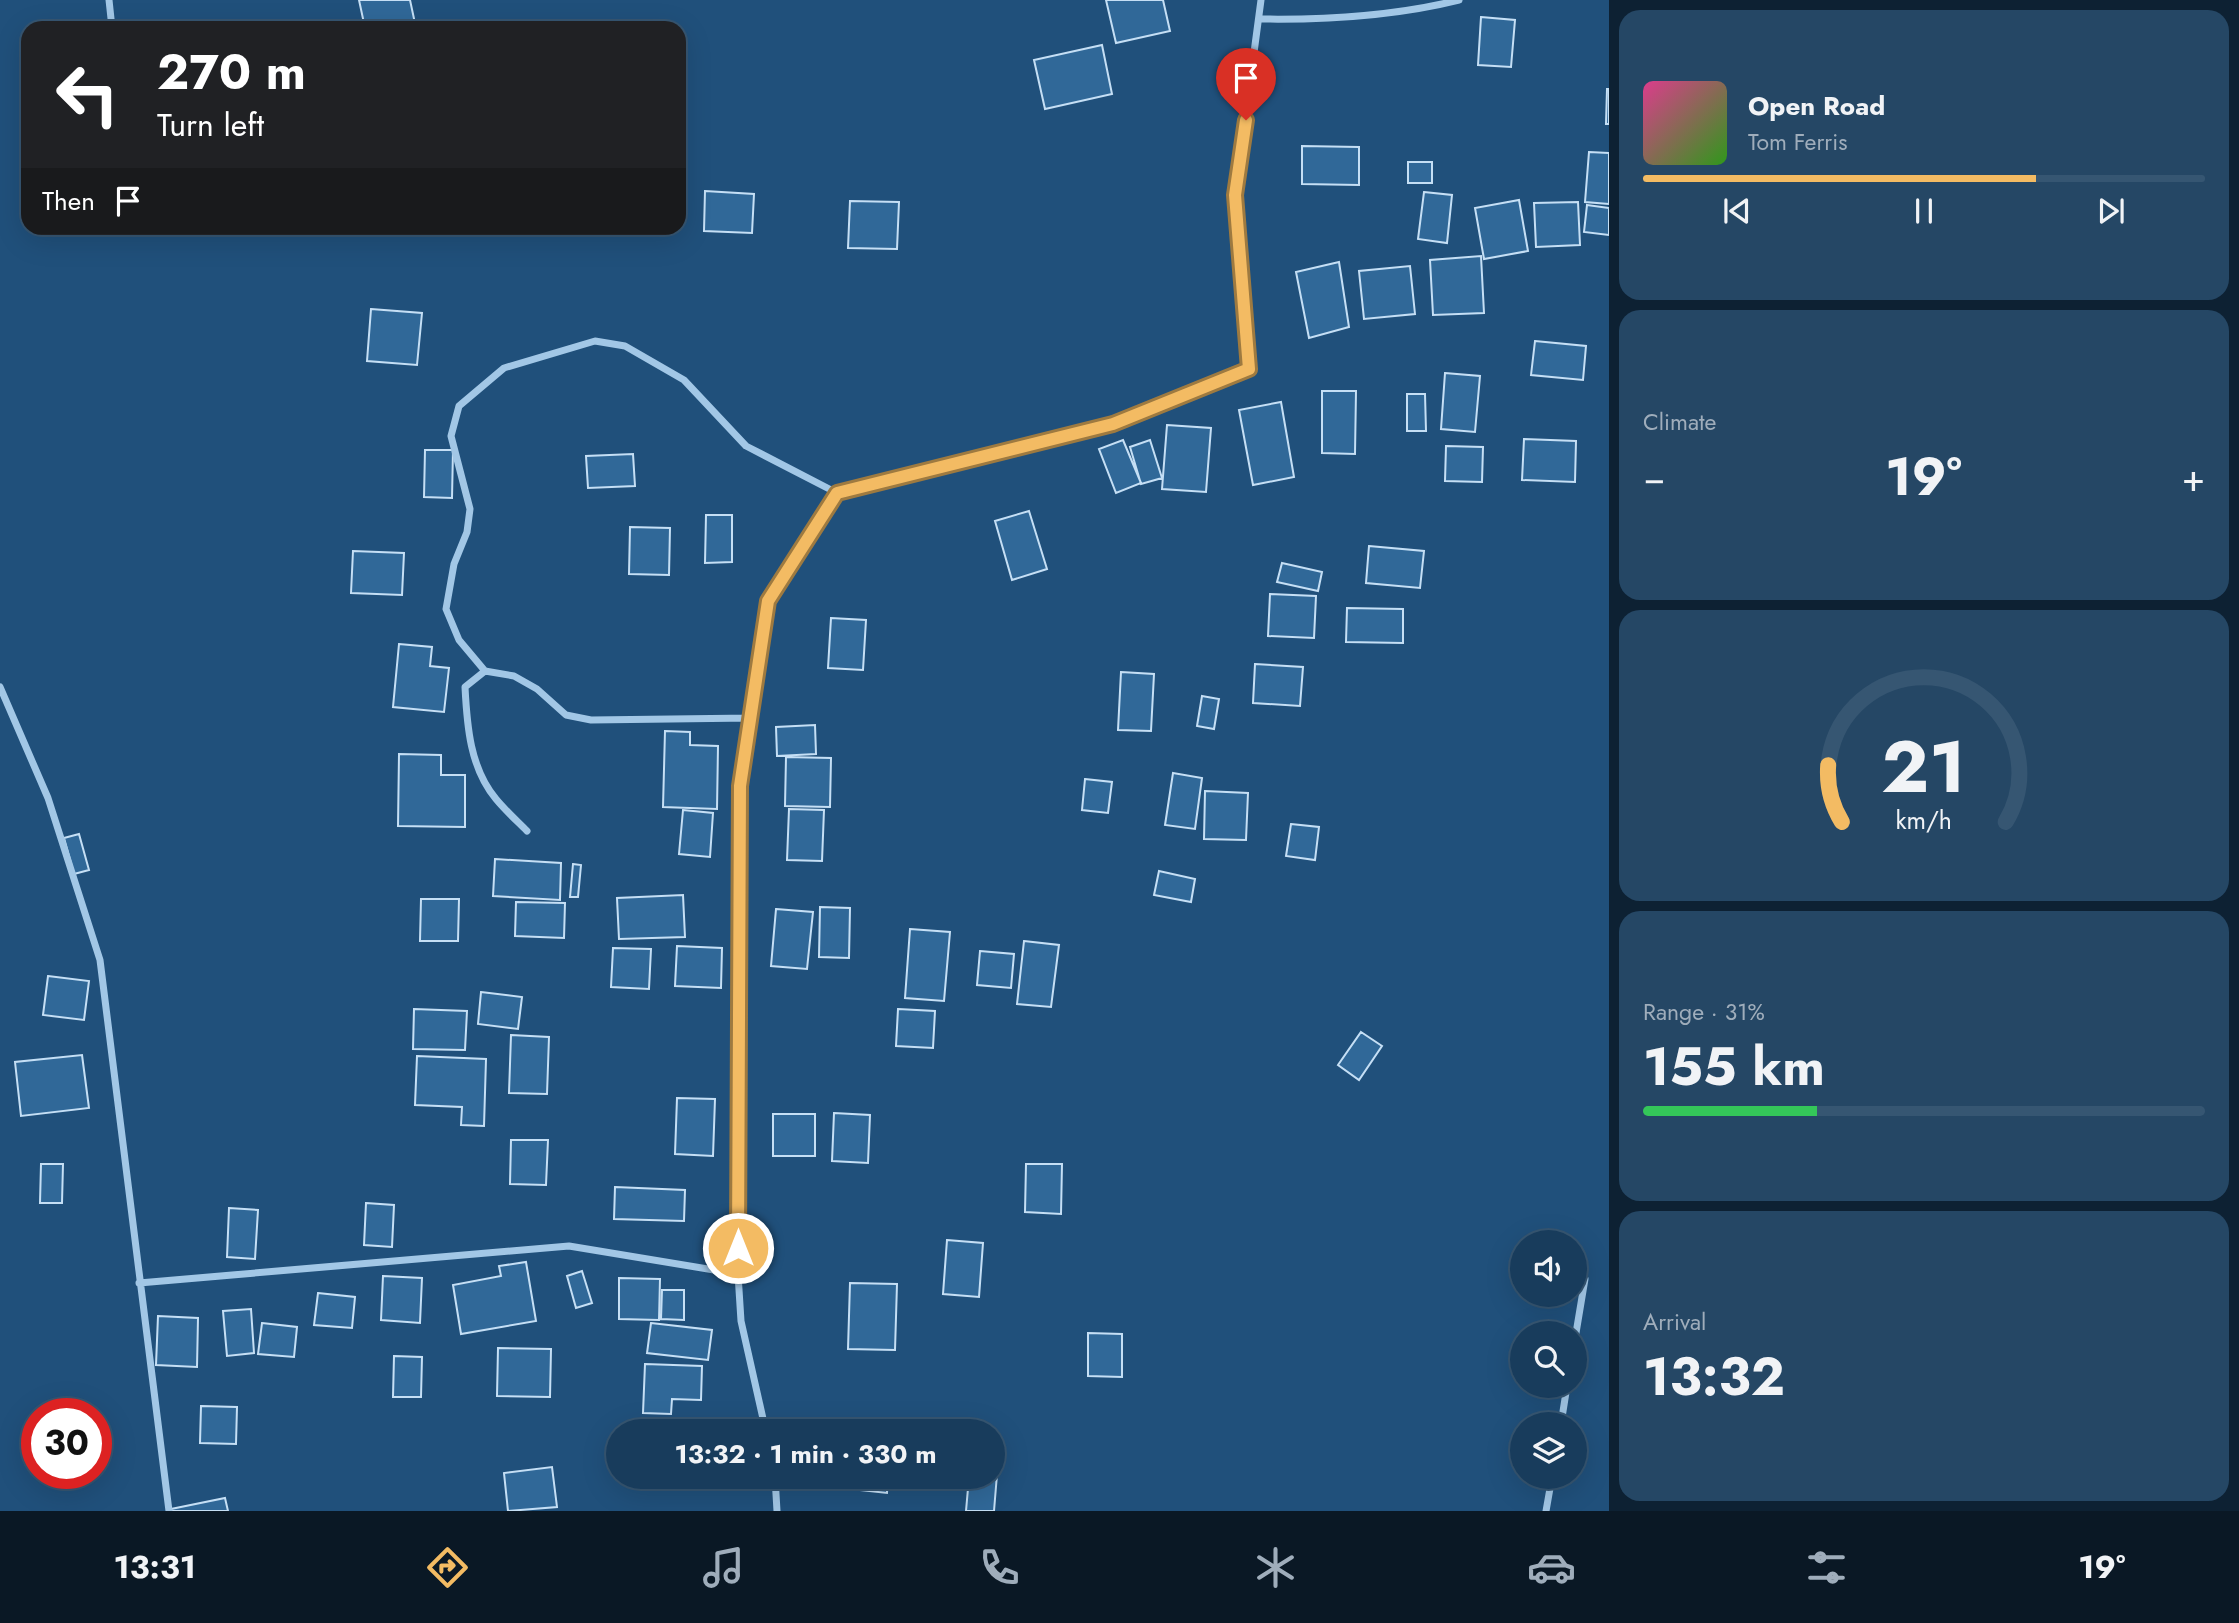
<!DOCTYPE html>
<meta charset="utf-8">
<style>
body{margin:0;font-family:Jost,sans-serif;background:#254765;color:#f1f3f6;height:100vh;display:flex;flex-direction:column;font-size:26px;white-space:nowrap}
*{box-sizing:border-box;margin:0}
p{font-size:23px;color:#9fadbb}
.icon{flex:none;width:38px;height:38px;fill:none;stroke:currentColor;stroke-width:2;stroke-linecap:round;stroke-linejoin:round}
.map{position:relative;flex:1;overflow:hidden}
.side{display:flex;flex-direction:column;gap:10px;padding:10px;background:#0d2133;width:630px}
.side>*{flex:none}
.hud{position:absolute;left:21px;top:21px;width:665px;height:214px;border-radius:21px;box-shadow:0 7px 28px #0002,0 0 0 2px #365672;background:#202124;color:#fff;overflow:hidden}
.tools{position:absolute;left:1510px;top:1230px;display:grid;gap:14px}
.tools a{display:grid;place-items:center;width:77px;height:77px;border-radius:50%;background:#183c5c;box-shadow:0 7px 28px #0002,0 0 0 2px #365672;font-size:35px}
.speed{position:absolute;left:21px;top:1398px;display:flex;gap:14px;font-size:35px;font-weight:700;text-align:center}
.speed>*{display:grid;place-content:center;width:91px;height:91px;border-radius:50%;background:#183c5c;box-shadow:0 7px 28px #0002,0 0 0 2px #365672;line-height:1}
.speed .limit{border:10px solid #d22;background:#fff;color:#111}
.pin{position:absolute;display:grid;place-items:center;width:60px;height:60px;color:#fff;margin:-72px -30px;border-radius:50% 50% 50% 0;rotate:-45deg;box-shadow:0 0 7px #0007}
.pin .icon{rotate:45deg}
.me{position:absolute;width:77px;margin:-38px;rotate:0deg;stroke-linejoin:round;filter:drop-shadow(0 0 5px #0008)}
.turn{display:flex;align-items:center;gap:24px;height:147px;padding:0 21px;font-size:32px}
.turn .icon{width:91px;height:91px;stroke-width:2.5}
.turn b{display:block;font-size:49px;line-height:60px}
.then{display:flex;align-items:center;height:66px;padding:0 21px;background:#0003;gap:14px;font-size:26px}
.big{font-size:52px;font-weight:700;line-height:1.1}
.side .widget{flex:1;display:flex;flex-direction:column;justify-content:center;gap:10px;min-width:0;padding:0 24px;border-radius:21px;background:#254765}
.side .dial{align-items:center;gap:0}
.dial svg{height:182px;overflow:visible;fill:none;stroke:#365672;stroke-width:7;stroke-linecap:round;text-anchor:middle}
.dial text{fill:#f1f3f6;stroke:none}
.song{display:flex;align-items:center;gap:21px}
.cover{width:84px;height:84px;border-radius:10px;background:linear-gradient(135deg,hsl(330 70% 55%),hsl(110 70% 35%))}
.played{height:7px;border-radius:4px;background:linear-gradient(90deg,#f3bb63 70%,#365672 70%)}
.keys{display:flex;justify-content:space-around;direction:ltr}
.heat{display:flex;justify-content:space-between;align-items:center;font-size:38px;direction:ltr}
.charge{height:10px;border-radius:5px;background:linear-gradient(90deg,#34c759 31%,#365672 0)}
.trip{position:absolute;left:606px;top:1419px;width:399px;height:70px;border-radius:35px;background:#183c5c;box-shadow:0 7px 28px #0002,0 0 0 2px #365672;font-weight:700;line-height:70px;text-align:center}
.tab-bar{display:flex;height:112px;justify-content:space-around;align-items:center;background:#0a1825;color:#9fadbb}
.tab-bar .icon{width:49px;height:49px}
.tab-bar .current{color:#f3bb63}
.tab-bar b{font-size:32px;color:#f1f3f6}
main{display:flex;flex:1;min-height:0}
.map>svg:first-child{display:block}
</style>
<main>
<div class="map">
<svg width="1609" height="1511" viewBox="0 0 1609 1511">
<rect width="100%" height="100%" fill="#20507b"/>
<path fill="#306898" stroke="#c5dff5" stroke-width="2" d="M359,0h51l6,28h-51z
M1106,0h57l7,31 -54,12z
M1481,17l34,3 -4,47 -33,-2z
M1102,45l10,49 -67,15 -11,-49z
M1607,89h2v35h-3z
M1302,146l57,1v38l-57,-1z
M1589,152l20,1v51l-24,-2z
M1408,162h24v21h-24z
M705,191l49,3 -2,39 -48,-2z
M1424,192l28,3 -5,48 -29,-4z
M1519,200l9,51 -44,8 -9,-51z
M850,201l49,1 -2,47 -49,-1z
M1578,202l2,43 -44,2 -2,-44z
M1587,205l22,3v27l-25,-3z
M567,228h31v3l-31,-2z
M1481,256l3,57 -51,2 -3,-55z
M1339,262l10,65 -40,11 -13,-66z
M1410,266l5,48 -51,5 -5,-48z
M371,309l51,4 -5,52 -50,-4z
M1535,341l51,5 -3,34 -52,-5z
M1445,373l35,3 -5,56 -34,-3z
M1322,391h34l-1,63 -33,-1z
M1407,394h18l1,37h-19z
M1281,402l13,75 -41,8 -14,-75z
M1167,425l44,3 -5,64 -44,-3z
M1524,439l52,2 -1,41 -53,-2z
M1123,440l18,43 -25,10 -17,-44z
M1150,440l12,38 -21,6 -11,-37z
M1446,446l37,1 -1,35 -37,-1z
M425,450h28l-1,48 -28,-1z
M633,454l2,32 -47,2 -2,-32z
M1029,511l18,58 -35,11 -17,-59z
M706,515h26v47l-27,1z
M630,527l40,1 -1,47 -40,-1z
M1369,546l55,5 -4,37 -54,-5z
M353,551l51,2 -2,42 -51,-2z
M1282,563l40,9 -4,19 -41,-9z
M1270,594l46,2 -2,42 -46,-2z
M1347,608l56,1v34l-57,-1z
M831,618l35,2 -3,50 -35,-2z
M399,644l33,3 -2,19 19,2 -5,44 -51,-5z
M1255,664l48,3 -3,39 -47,-3z
M1121,672l33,2 -3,57 -33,-1z
M1202,696l17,3 -5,30 -17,-3z
M815,725l1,29 -39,2 -1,-29z
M665,731l25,1v13l28,1 -1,63 -54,-2z
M399,754l42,1v20h24v52l-67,-1z
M786,757l45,1 -1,49 -45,-1z
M1173,773l29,5 -7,51 -30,-4z
M1085,779l27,3 -4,31 -26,-3z
M1205,791l43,2 -2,47 -42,-1z
M789,809l35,1 -2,51 -35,-1z
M683,810l30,3 -3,44 -31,-3z
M1291,824l28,3 -4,33 -29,-4z
M79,834l10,36 -15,4 -10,-36z
M495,859l66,4 -1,37 -67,-4z
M573,864l8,1 -3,32h-8z
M1159,871l36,8 -4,23 -37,-7z
M683,895l2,42 -66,2 -2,-41z
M421,899h38l-1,42h-38z
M516,902l49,1 -1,35 -49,-2z
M820,907l30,1 -1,50 -30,-1z
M776,909l37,3 -6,57 -36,-3z
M910,929l40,3 -6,69 -39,-3z
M1024,941l35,4 -8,62 -34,-3z
M677,946l45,2 -1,40 -46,-2z
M613,948l38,1 -2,40 -38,-2z
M980,951l34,3 -3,34 -34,-3z
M48,976l41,5 -5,39 -41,-5z
M481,992l41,5 -4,32 -40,-5z
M414,1009l53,2 -2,39 -52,-1z
M898,1009l37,2 -2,37 -37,-2z
M1361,1032l21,14 -23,34 -21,-15z
M511,1035l38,2 -2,57 -38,-1z
M82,1055l7,53 -68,8 -6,-54z
M417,1056l69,3 -2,67 -23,-1 1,-18 -47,-2z
M677,1098l38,1 -2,57 -38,-2z
M834,1113l36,2 -2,48 -36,-2z
M773,1114h42v42h-42z
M511,1140h37l-2,45 -36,-1z
M41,1164h22l-1,39h-22z
M1026,1164h36l-1,50 -36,-2z
M615,1187l70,3 -1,31 -70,-2z
M366,1203l28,2 -2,42 -28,-2z
M229,1208l29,2 -3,49 -28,-2z
M947,1240l36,3 -4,54 -36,-3z
M526,1262l10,59 -75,13 -8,-49 48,-9 -2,-10z
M582,1271l10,32 -16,5 -9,-32z
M383,1276l39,2 -2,45 -39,-3z
M619,1278l41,1 -1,41 -40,-1z
M850,1283l47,1 -2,66 -47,-1z
M662,1290h22v30l-23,-1z
M318,1293l37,4 -3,31 -38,-3z
M251,1309l3,44 -27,3 -4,-45z
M158,1316l40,2 -1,49 -41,-2z
M262,1323l35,4 -3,30 -36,-3z
M651,1323l61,7 -4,30 -61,-7z
M1088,1333l34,1v43l-34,-1z
M498,1348l53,1 -1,48 -53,-1z
M394,1356l28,1 -1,40h-28z
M645,1364l57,2 -1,34 -29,-1 -1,15 -28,-1z
M201,1406l36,1 -1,37 -36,-1z
M628,1423l43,2 -1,7h-42z
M694,1423l48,5 -1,4h-48z
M992,1461l6,1 -4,49h-28l3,-34h23z
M552,1467l5,40 -49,4 -4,-38z
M834,1477h54l-1,16 -54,-6z
M225,1498l3,13h-56l-1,-2z"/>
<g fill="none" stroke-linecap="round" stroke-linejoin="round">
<path stroke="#a2c7e6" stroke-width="7" d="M109,0l3,28
M1260,19c66,1 135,-3 199,-19
M485,671l-26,-31 -13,-31 8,-45 13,-32 3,-23 -19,-73 8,-30 45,-38 91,-27 30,5 59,34 62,66 91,47
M0,687l48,111 52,162 69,551
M527,831c-11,-11 -22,-21 -31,-32 -26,-31 -29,-73 -31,-112l20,-16 29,5 23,13 29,26 25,5 160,-2
M139,1283l430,-37 169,28
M1575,1339l10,-60
M1561,1424l6,-38
M766,1432l-25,-111 -3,-47 2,-488 28,-185 69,-108 276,-69 136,-55 -14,-174 26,-195
M775,1477l2,34
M1546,1511l6,-34"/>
</g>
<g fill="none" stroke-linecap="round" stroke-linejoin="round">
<defs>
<path id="route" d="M738,1248l2,-462 28,-185 69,-108 276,-69 136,-55 -14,-174 11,-75"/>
</defs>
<use href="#route" stroke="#9e7a40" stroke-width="18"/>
<use href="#route" stroke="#f3bb63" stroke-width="12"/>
</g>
</svg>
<div class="tools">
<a><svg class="icon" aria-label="sound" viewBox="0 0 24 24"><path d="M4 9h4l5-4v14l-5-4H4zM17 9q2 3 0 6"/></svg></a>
<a><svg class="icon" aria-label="search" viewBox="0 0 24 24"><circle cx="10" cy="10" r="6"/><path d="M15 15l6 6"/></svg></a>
<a><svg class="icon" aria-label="layers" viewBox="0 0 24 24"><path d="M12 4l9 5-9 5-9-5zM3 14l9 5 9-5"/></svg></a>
</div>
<div class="speed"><div class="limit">30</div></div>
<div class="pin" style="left:1246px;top:120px;background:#d93025"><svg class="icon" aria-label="arrive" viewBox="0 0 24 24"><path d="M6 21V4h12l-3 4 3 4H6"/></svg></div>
<svg class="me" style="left:738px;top:1248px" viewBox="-20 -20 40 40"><circle r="17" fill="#f3bb63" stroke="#fff" stroke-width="3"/><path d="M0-11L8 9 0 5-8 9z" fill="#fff"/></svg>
<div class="trip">13:32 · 1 min · 330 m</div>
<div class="hud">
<div class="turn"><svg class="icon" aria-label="left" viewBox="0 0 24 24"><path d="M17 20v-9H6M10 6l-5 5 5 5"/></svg><div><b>270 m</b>Turn left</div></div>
<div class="then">Then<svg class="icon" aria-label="arrive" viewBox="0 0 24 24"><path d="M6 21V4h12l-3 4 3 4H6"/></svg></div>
</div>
</div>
<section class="side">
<div class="widget">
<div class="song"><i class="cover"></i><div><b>Open Road</b><p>Tom Ferris</p></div></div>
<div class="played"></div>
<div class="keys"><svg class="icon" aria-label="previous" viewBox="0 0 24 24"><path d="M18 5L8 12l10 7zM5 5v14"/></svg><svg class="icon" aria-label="pause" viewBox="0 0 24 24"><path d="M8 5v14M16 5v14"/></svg><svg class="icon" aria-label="next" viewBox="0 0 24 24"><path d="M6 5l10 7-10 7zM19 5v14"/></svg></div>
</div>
<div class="widget"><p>Climate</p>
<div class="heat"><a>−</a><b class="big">19°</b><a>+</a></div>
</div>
<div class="widget dial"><svg viewBox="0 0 100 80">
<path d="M14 69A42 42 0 1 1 86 69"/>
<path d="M14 69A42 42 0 0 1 8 44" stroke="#f3bb63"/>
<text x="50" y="56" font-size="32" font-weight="700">21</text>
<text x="50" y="72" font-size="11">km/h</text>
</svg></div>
<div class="widget"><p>Range · 31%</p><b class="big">155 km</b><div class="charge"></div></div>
<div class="widget"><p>Arrival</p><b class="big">13:32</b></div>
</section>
</main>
<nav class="tab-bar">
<b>13:31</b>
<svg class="icon current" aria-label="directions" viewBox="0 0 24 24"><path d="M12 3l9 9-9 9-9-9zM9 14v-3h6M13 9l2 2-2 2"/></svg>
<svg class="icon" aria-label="music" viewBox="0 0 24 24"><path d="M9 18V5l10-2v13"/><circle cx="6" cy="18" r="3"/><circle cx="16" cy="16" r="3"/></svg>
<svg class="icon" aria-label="phone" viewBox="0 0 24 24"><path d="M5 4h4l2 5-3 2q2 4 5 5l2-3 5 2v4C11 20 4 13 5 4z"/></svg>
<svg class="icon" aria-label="climate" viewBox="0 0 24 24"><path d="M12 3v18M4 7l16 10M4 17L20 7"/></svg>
<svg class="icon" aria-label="car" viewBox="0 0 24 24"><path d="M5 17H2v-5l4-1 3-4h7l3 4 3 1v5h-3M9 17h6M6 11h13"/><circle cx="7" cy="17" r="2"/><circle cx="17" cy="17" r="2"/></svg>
<svg class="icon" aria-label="filters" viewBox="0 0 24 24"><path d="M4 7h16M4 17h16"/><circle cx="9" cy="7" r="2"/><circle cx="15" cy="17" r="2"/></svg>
<b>19°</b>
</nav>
